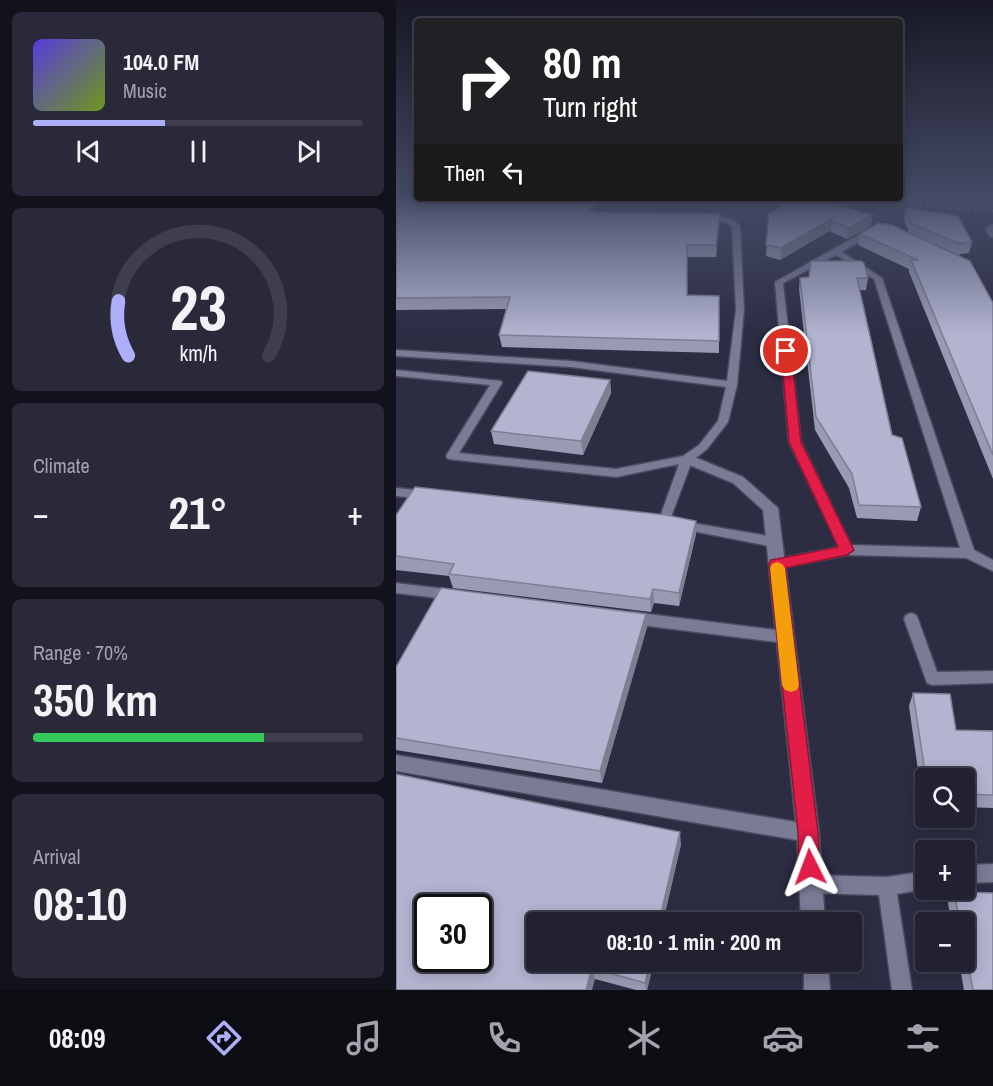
<!DOCTYPE html>
<meta charset="utf-8">
<style>
body{margin:0;font-family:"Archivo Narrow",sans-serif;background:#29293a;color:#f1f3f6;height:100vh;display:flex;flex-direction:column;font-size:22px;white-space:nowrap}
*{box-sizing:border-box;margin:0}
p{font-size:20px;color:#a2a3ac}
.icon{flex:none;width:33px;height:33px;fill:none;stroke:currentColor;stroke-width:2;stroke-linecap:round;stroke-linejoin:round}
.map{position:relative;flex:1;overflow:hidden}
.side{display:flex;flex-direction:column;gap:12px;padding:12px;background:#12121c;width:396px}
.side>*{flex:none}
.guide{position:absolute;left:18px;top:18px;width:489px;height:183px;border-radius:6px;box-shadow:0 3px 15px #0003,0 0 0 2px #3e3e4d;background:#202124;color:#fff;overflow:hidden}
.tools{position:absolute;left:519px;top:768px;display:grid;gap:12px}
.tools a{display:grid;place-items:center;width:60px;height:60px;border-radius:6px;background:#212132;box-shadow:0 3px 15px #0003,0 0 0 2px #3e3e4d;font-size:30px}
.speed{position:absolute;left:18px;top:894px;display:flex;gap:12px;font-size:30px;font-weight:700;text-align:center}
.speed>*{display:grid;place-content:center;width:78px;height:78px;border-radius:50%;background:#212132;box-shadow:0 3px 15px #0003,0 0 0 2px #3e3e4d;line-height:1}
.speed .limit{border:3px solid #111;border-radius:9px;background:#fff;color:#111}
.pin{position:absolute;display:grid;place-items:center;width:51px;height:51px;color:#fff;margin:-26px;border:3px solid #fff;border-radius:50%;box-shadow:0 2px 6px #0007}
.me{position:absolute;width:66px;margin:-33px;rotate:357deg;stroke-linejoin:round;filter:drop-shadow(0 0 4px #0008)}
.turn{display:flex;align-items:center;gap:21px;height:126px;padding:0 30px;font-size:27px}
.turn .icon{width:78px;height:78px;stroke-width:2.5}
.turn b{display:block;font-size:42px;line-height:51px}
.then{display:flex;align-items:center;height:57px;padding:0 30px;background:#0003;gap:12px;font-size:22px}
.big{font-size:45px;font-weight:700;line-height:1.1}
.side .widget{flex:1;display:flex;flex-direction:column;justify-content:center;gap:9px;min-width:0;padding:0 21px;border-radius:9px;background:#29293a}
.side .dial{align-items:center;gap:0}
.dial svg{height:156px;overflow:visible;fill:none;stroke:#3e3e4d;stroke-width:7;stroke-linecap:round;text-anchor:middle}
.dial text{fill:#f1f3f6;stroke:none}
.song{display:flex;align-items:center;gap:18px}
.cover{width:72px;height:72px;border-radius:9px;background:linear-gradient(135deg,hsl(250 70% 55%),hsl(80 70% 35%))}
.played{height:6px;border-radius:3px;background:linear-gradient(90deg,#adaffb 40%,#3e3e4d 40%)}
.keys{display:flex;justify-content:space-around;direction:ltr}
.heat{display:flex;justify-content:space-between;align-items:center;font-size:33px;direction:ltr}
.charge{height:9px;border-radius:4px;background:linear-gradient(90deg,#34c759 70%,#3e3e4d 0)}
.trip{position:absolute;left:130px;top:912px;width:336px;height:60px;border-radius:6px;background:#212132;box-shadow:0 3px 15px #0003,0 0 0 2px #3e3e4d;font-weight:700;line-height:60px;text-align:center}
.tabs{display:flex;height:96px;justify-content:space-around;align-items:center;background:#0d0d14;color:#a2a3ac}
.tabs .icon{width:42px;height:42px}
.tabs .active{color:#adaffb}
.tabs b{font-size:27px;color:#f1f3f6}
main{display:flex;flex:1;min-height:0}
.map>svg:first-child{display:block}
</style>
<main>
<section class="side">
<div class="widget">
<div class="song"><i class="cover"></i><div><b>104.0 FM</b><p>Music</p></div></div>
<div class="played"></div>
<div class="keys"><svg class="icon" aria-label="previous" viewBox="0 0 24 24"><path d="M18 5L8 12l10 7zM5 5v14"/></svg><svg class="icon" aria-label="pause" viewBox="0 0 24 24"><path d="M8 5v14M16 5v14"/></svg><svg class="icon" aria-label="next" viewBox="0 0 24 24"><path d="M6 5l10 7-10 7zM19 5v14"/></svg></div>
</div>
<div class="widget dial"><svg viewBox="0 0 100 80">
<path d="M14 69A42 42 0 1 1 86 69"/>
<path d="M14 69A42 42 0 0 1 9 41" stroke="#adaffb"/>
<text x="50" y="56" font-size="32" font-weight="700">23</text>
<text x="50" y="72" font-size="11">km/h</text>
</svg></div>
<div class="widget"><p>Climate</p>
<div class="heat"><a>−</a><b class="big">21°</b><a>+</a></div>
</div>
<div class="widget"><p>Range · 70%</p><b class="big">350 km</b><div class="charge"></div></div>
<div class="widget"><p>Arrival</p><b class="big">08:10</b></div>
</section>
<div class="map">
<svg width="597" height="990" viewBox="0 0 597 990">
<rect width="100%" height="100%" fill="#2c2c43"/>
<g fill="none" stroke-linecap="round" stroke-linejoin="round">
<defs>
<path id="lane" d="M305,214l31,5 8,7 4,84 -7,75 -9,37 -21,27 -15,12 -24,64h-11l-6,-4 2,-3 7,-1 19,-53 -63,13 -168,-18 -2,-3 44,-71 -94,-9v-6l105,11 1,2 -43,70 157,16 67,-13 16,-11 19,-24 8,-34 -155,-20 -175,-11v-6l175,11 156,20 9,-71 -4,-83 -5,-4 -26,-5z
M597,224v13h-3l-5,-9z
M475,228l7,2 -36,22 40,26 92,272 19,10v11l-27,-13 -119,-3 -70,14 -5,-2 -2,-3 2,-3 5,-2 62,-12 -50,-105 -14,-160zM440,255l38,24 86,269 -109,-3 -50,-103 -18,-159z
M0,488l29,3 6,4 -6,4 -29,-3z
M285,521l93,16 5,2 1,3 -1,3 -5,2 -97,-19 -2,-3 2,-3z
M0,583l58,7 5,1 2,4 -2,4 -5,1 -58,-7z
M236,612l153,19 5,2 2,4 -2,4 -5,2 -153,-19 -5,-2 -2,-4 2,-4z
M515,613l5,2 2,4 19,53 56,-1v12l-61,2 -5,-2 -23,-64 2,-4z
M0,755l412,69 6,3 3,6 -3,6 -6,3 -412,-71z
M597,864v18l-29,1v-18z
M530,871v18l-29,5 15,96h-20l-13,-95 -68,-2 -7,-2 -2,-7 2,-7 7,-2 76,2z"/>
<path id="street" d="M291,454l56,23 35,31 41,325 6,89h-24l-4,-89 -34,-323 -30,-27 -51,-21 -2,-3z
M408,962h24l2,28h-26z"/>
</defs>
<use href="#lane" stroke="#4a495d" stroke-width="3"/>
<use href="#street" stroke="#4a495d" stroke-width="3"/>
<use href="#lane" fill="#7a7b95" fill-rule="evenodd"/>
<use href="#street" fill="#7a7b95" fill-rule="evenodd"/>
<path stroke="#828295" stroke-width="3" stroke-dasharray="2 4" stroke-linecap="butt" d="M398,198l199,13"/>
</g>
<path fill="#999bb3" d="M0,196l21,2h180l-4,14 126,13 -3,32h-29v38l32,46v12l-217,-6 -3,-12 7,-26 -110,1z
M510,208l66,34 -3,11 -9,1 -1,2 34,47v176l-84,-207v-3l-51,-24 2,-11 49,-1 -5,-14z
M373,213l102,13 -24,13 -16,-7v-2l-51,30 -14,-4z
M404,278h68l-2,12h-6l32,145 29,72 -4,14 -60,-3 -8,-30 -34,-58 -16,-141z
M214,380l1,13 -28,62 -89,-11 -3,-13z
M0,515l300,6v13l-17,72 -25,-3 -3,9 -198,-24 -4,-12 -53,-6z
M250,614l1,13 -45,156 -206,-33v-83z
M517,693l43,37 37,1v77l-29,-1v-29h-38v28h-3l-14,-100z
M285,844l-18,78h-126l117,40 -7,28h-11l-41,-11 -199,11z
M558,892l39,98h-29l-5,-28h5v-40h-13l-3,-19z"/>
<path fill="#7d7e92" d="M197,198h4l-8,25 -1,-11z
M324,214l-1,11 -3,32v-12z
M477,215l-2,11 -24,13 1,-11z
M437,218l-2,12 -51,30 1,-12z
M214,380l1,13 -28,62 -2,-14z
M300,521v13l-17,72v-13z
M257,589l1,14 -3,9 -1,-13z
M250,614l1,13 -45,156 -2,-12z
M284,832l1,12 -18,78h-4z
M254,962h4l-7,28h-1l-1,-7z
M196,968l3,11 -3,11h-6z"/>
<path fill="#b2b4d0" stroke="#7d7e92" stroke-width="1.5" fill-rule="evenodd" d="M0,196h21v2h176l-5,14 132,2 -4,31h-29v50l32,1v45l-220,-6 11,-38 -114,1z
M402,198h10l65,17 -25,13 -16,-7 1,-3 -52,30 -15,-3 3,-32z
M510,208l52,8 14,26 -12,1 2,2 -51,-22z
M482,223l14,2 78,36 23,42v152l-82,-195h7l-58,-26z
M415,261h50l3,2 4,15h-11l35,157 10,3 19,69 -62,-2 -7,-31 -36,-57 -16,-139 9,-1z
M132,371l82,9 -29,61 -90,-10z
M19,487l251,28 30,6 -17,72 -26,-4 -3,10 -201,-25 5,-10 -58,-8v-41z
M45,588l205,26 -46,157 -204,-33v-71z
M517,693l37,1 6,36 37,1v64l-29,-1v-16h-38z
M0,774l284,58 -21,90h-122v40h113l-5,21 -53,-15 -6,22h-190zM32,908h50v50h-50z
M558,892l39,1v97h-20l-9,-45v-23h-4z"/>
<linearGradient id="sky" x2="0" y2="1"><stop stop-color="#181825"/><stop offset="0.59" stop-color="#454b66"/><stop offset="1" stop-color="#454b66" stop-opacity="0"/></linearGradient>
<rect width="597" height="335" fill="url(#sky)"/>
<path fill="#e11d48" stroke="#92132f" stroke-width="1.5" d="M390,347l5,4 10,91 53,108 -7,5 -62,13 33,264 2,35 -3,7 -7,3 -7,-3 -4,-7 -1,-35 -29,-268 2,-4 6,-1 61,-12 -49,-105 -8,-91z"/>
<path fill="#f59e0b" d="M381,562l5,2 3,4 14,117 -2,5 -6,2 -6,-2 -3,-5 -12,-117 2,-4z"/>
</svg>
<div class="tools">
<a><svg class="icon" aria-label="search" viewBox="0 0 24 24"><circle cx="10" cy="10" r="6"/><path d="M15 15l6 6"/></svg></a>
<a>+</a>
<a>−</a>
</div>
<div class="speed"><div class="limit">30</div></div>
<div class="pin" style="left:390px;top:351px;background:#d93025"><svg class="icon" aria-label="arrive" viewBox="0 0 24 24"><path d="M6 21V4h12l-3 4 3 4H6"/></svg></div>
<svg class="me" style="left:414px;top:867px" viewBox="-20 -20 40 40"><path d="M0-17L14 15 0 8-14 15z" fill="#e11d48" stroke="#fff" stroke-width="4"/></svg>
<div class="trip">08:10 · 1 min · 200 m</div>
<div class="guide">
<div class="turn"><svg class="icon" aria-label="right" viewBox="0 0 24 24"><path d="M7 20v-9h11M14 6l5 5-5 5"/></svg><div><b>80 m</b>Turn right</div></div>
<div class="then">Then<svg class="icon" aria-label="left" viewBox="0 0 24 24"><path d="M17 20v-9H6M10 6l-5 5 5 5"/></svg></div>
</div>
</div>
</main>
<nav class="tabs">
<b>08:09</b>
<svg class="icon active" aria-label="directions" viewBox="0 0 24 24"><path d="M12 3l9 9-9 9-9-9zM9 14v-3h6M13 9l2 2-2 2"/></svg>
<svg class="icon" aria-label="music" viewBox="0 0 24 24"><path d="M9 18V5l10-2v13"/><circle cx="6" cy="18" r="3"/><circle cx="16" cy="16" r="3"/></svg>
<svg class="icon" aria-label="phone" viewBox="0 0 24 24"><path d="M5 4h4l2 5-3 2q2 4 5 5l2-3 5 2v4C11 20 4 13 5 4z"/></svg>
<svg class="icon" aria-label="climate" viewBox="0 0 24 24"><path d="M12 3v18M4 7l16 10M4 17L20 7"/></svg>
<svg class="icon" aria-label="car" viewBox="0 0 24 24"><path d="M5 17H2v-5l4-1 3-4h7l3 4 3 1v5h-3M9 17h6M6 11h13"/><circle cx="7" cy="17" r="2"/><circle cx="17" cy="17" r="2"/></svg>
<svg class="icon" aria-label="filters" viewBox="0 0 24 24"><path d="M4 7h16M4 17h16"/><circle cx="9" cy="7" r="2"/><circle cx="15" cy="17" r="2"/></svg>
</nav>
